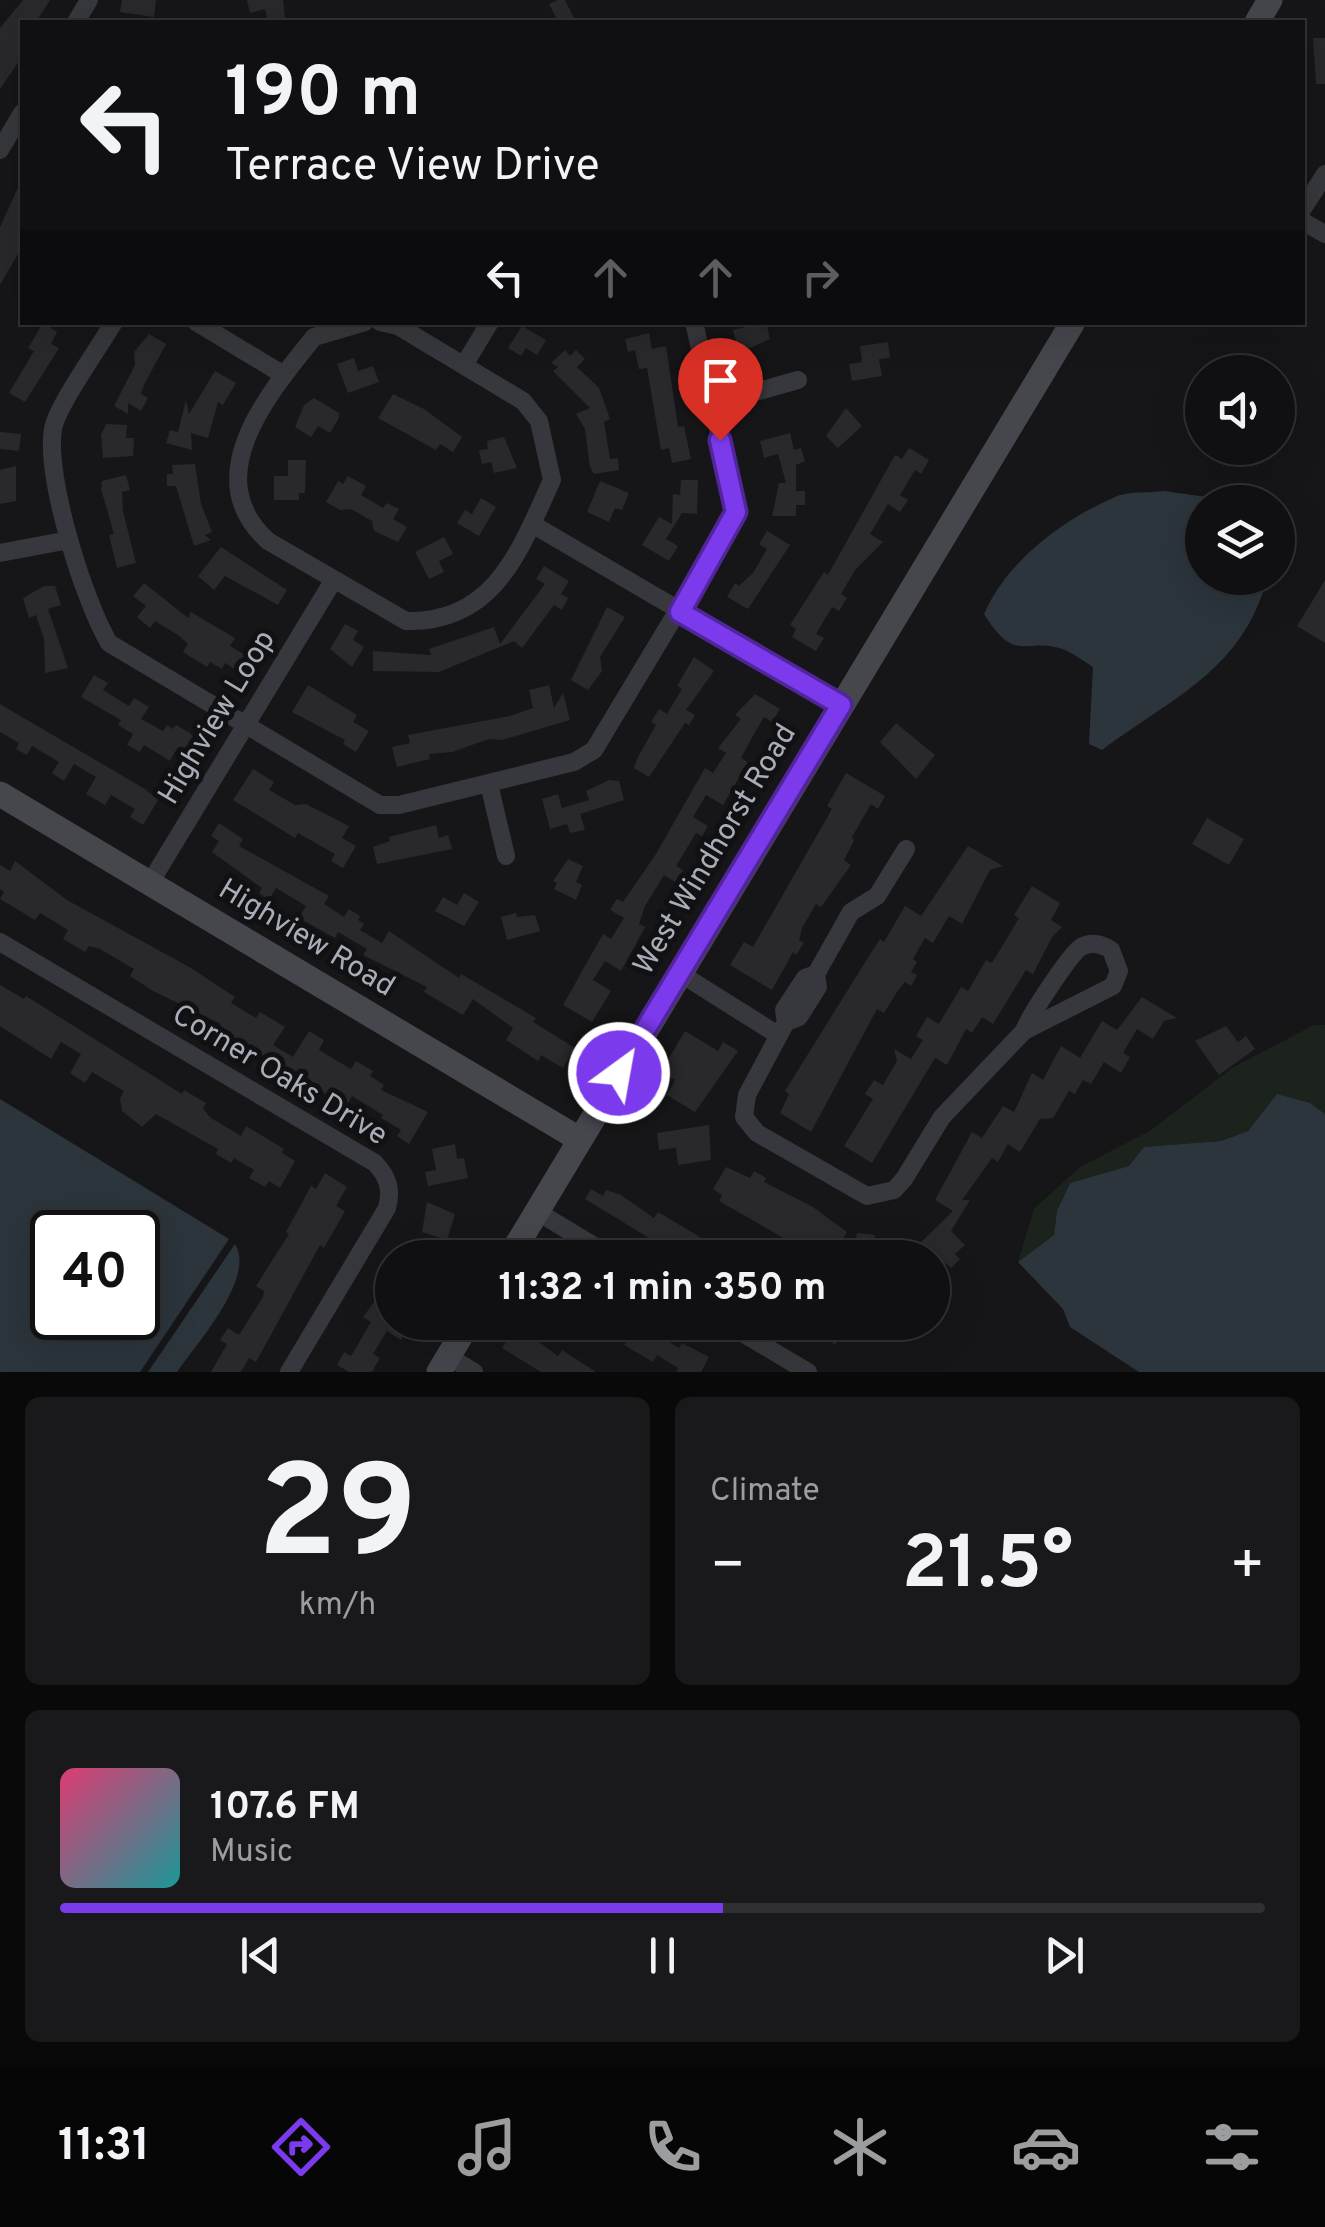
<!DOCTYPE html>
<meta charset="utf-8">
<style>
body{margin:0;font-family:Overpass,sans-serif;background:#19191b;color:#f1f3f6;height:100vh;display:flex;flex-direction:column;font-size:38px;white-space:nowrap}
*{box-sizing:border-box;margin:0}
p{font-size:32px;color:#9c9d9f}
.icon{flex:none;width:55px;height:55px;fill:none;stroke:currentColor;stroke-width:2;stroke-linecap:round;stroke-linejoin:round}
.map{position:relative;height:1372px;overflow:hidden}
.details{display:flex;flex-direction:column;gap:25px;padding:25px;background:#09090a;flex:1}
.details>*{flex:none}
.hud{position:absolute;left:20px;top:20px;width:1285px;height:305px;border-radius:0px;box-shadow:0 10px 40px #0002,0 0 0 2px #303032;background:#101012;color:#f1f3f6;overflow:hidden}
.controls{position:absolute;left:1185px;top:355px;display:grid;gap:20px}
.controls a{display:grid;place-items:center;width:110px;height:110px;border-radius:50%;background:#101012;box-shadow:0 10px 40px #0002,0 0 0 2px #303032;font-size:50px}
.speed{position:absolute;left:30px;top:1210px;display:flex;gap:20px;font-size:50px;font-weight:700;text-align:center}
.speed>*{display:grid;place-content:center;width:130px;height:130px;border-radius:50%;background:#101012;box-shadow:0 10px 40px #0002,0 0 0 2px #303032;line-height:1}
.speed .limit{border:5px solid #111;border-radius:15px;background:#fff;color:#111}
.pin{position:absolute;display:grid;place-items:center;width:85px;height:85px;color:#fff;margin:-102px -42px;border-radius:50% 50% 50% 0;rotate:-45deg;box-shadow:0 0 10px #0007}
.pin .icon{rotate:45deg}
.me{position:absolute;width:110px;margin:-55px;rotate:32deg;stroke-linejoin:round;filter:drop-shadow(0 0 8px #0008)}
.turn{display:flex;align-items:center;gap:35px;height:210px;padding:0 40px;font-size:45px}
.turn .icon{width:130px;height:130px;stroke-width:2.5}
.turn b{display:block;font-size:70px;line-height:85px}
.lanes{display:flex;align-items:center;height:95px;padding:0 40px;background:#0003;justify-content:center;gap:50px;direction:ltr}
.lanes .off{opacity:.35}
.big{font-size:75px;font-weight:700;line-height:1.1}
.details .card{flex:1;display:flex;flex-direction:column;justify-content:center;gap:15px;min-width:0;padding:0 35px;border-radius:15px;background:#19191b}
.details .dial{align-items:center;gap:0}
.dial b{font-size:130px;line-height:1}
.song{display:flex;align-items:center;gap:30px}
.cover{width:120px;height:120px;border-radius:15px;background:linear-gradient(135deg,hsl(340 70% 55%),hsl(180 70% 35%))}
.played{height:10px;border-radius:5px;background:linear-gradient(90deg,#7c3aed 55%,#303032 55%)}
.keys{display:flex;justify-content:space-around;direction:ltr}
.heat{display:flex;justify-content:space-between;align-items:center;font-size:55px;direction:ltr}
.details .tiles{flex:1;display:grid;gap:25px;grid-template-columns:1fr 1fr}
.card:last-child{grid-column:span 2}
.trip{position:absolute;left:375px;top:1240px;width:575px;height:100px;border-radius:50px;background:#101012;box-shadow:0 10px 40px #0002,0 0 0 2px #303032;font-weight:700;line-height:100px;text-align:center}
.menu{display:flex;height:160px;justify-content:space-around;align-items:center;background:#060607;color:#9c9d9f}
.menu .icon{width:70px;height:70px}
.menu .on{color:#7c3aed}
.menu b{font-size:45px;color:#f1f3f6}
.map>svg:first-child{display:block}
</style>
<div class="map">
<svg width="1325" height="1372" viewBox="0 0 1325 1372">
<rect width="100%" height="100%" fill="#161618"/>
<path fill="#1c231d" d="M1314,1025h11v89l-15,-11 -33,-9 -29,37 -27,10 -77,6 -15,19 -59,17 -13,28 -3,24 -36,27 16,-53 46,-42 70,-36 82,-63z"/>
<path fill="#2c353c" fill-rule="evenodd" d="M1164,491l42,6 6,5h-10v76h65c-23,91 -94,119 -165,172l-13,-6 4,-77c-9,-6 -19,-13 -28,-17 -39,-15 -48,17 -81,-36 25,-55 78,-94 133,-118 13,-5 33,-3 47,-5z
M1277,1094l33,9 15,11v258h-186l-69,-45 -7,-18 -45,-47 36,-27 3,-24 13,-28 59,-17 15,-19 77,-6 27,-10z
M0,1099l229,140 -89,133h-140zM52,1232h86v86h-86z
M235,1244c21,34 -38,99 -58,128h-29z"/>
<path fill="#29292c" d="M23,0h27l-14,22h-14v35l-22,32v-61z
M122,0h34l-2,17 -34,-5z
M247,0h36l2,18 -17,4 -3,-13 -15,4z
M558,0h7l11,22h-18l-9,-18z
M1313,38h12v46h-9z
M22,179v68l-22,38v-58z
M766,322l4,17 -31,14 -6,-23z
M43,323l14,9 -6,12 8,4 -34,54 -16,-9 25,-42 -6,-3z
M522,326l24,14 -9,15 -11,-7 -5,8 -13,-8z
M649,333l3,16 14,-3 12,81 6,-1 7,33 -19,4 -3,-15 -8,2 -14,-82 -8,1 -4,-19 -7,2 -3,-13z
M149,334l17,10 -22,41 -3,9 7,4 -7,13 -13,-8v11l-14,-8 21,-41 -1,-13z
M888,342l2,16 -11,1 3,17 -30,5 -3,-17 13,-2 -2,-16z
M565,350l5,6 6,-6 9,9 -8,8 22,21 11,31 -6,3 6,37 8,-1 1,12 -25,4 -4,-7 -5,-38 -9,-15 14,-6 -37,-37 5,-4 -7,-4z
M354,358l4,13 15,-5 6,16 -31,11 -11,-29z
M215,371l21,12 -13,22 -5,-3 -10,36 -17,-5 1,17 -26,-7 4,-13 8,2 8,-32 3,14z
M393,394l31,15 38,28 -9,15 -13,-8 -4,6 -58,-32z
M314,398l25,15v5l-9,15 -12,-7 -7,11 -16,-10 9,-22z
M846,408l16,18 -24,22 -12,-12z
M106,424l21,1 -1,13h8l-1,18 -30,2 -2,-23z
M0,432l21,2 -2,17 -19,-2z
M790,433l4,17 7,-2 4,13 -9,4v26h9v14h-9v11h-24l7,-33h7l-8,-29 -14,4 -4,-17z
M504,437l13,31 -23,5 -3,-11 -9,2 -3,-14 9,-1 -1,-8z
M909,448l20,12 -8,14 -6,-4 -15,25 8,5 -8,12 -12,-8 -18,30 13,8 -28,28 -14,24 6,4 -8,13 -7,-4 -16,27 8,4 -8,13 -24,-14 4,-8 -6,-4 34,-53 4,3 67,-120 7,4z
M288,460h18l-1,33h-6v7h-25v-24h14z
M195,464l6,40 11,28 -7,3 6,5 -17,6 -18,-60h-9v-12h6l-1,-9z
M16,466v35l-16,3v-34z
M126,475l4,15 -8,2 1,19 13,52 -19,5 -8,-33 5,-1 -13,-45 1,-8z
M348,476l18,10 -5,9 22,13 4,-5 12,6 -6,10 14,8 -9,15 -24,-11 -2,-10 -21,-12 -11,1 -14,-8 12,-21 5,3z
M681,480h17l-1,34 -15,-1 -16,26 12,7 -9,15 -27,-16 17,-28 13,7 1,-30 7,1z
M600,481l29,12 -7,17 -7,-2 -6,14 -22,-10z
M481,498l15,9 -17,29 -22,-13 8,-13 7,4z
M767,531l23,14 -42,64 -21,-12 8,-14 4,3 14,-13 14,-24 -8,-5z
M444,537l9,17 -14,7 5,11 -15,7 -14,-27z
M221,547l66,43 -9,15 -53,-29 -11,14 -16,-14z
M544,566l25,15 -8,13 7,4 -6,12 -8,-5 -32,43 -8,-7 -75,31 -66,-1v-20l58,4 -2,-6 65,-22 6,17 45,-60 -9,-5z
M1325,580v63l-28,-17z
M144,583l44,35 3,-6 44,26 -5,8 15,9 -9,15 -11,-7 -3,6 -12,-7 -3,5 -24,-15 5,-8 -10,-9 -23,-14 -5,7 -13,-11 9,-11 -13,-10z
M44,586h11l6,19 -13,4 20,59 -23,5 -1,-34 -8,-24 -7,3 -6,-20z
M607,607l18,10 -25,40 2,14 -14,19 -17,-10z
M345,624l13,7 -5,9 11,7 -12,20 -22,-18z
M694,657l20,14 -28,39 9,5 -6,10 -4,-2 -36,54 -15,-9 4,-11 18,-32 -5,-3 8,-13 8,5 15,-25 -5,-3z
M94,675l14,8 -5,7 26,16 5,-8 15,9 -8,12 22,12 4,-6 6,4 3,-4 14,8 7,9 -10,16 -12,-7 -5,10 -26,-16 -4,7 -13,-7 6,-11 -15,-9 3,-5 -40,-23z
M308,685l49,30 -4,7 16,9 -13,21 -13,-8 2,-4 -53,-28z
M549,685l5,23 9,-15 7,27 -68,20 -13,-1 -37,13 -23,2 1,5 -33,8 -5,-20 18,-4 -2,-8 102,-19 23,-8 -4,-18z
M755,694l25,15 -8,13 -8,-5 -15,26 -8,15 7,4 -25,43 -17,-10 -13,22 15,9 -6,10 -6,-3 -20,33 7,4 -8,12 -11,-7 -19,31 -6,18 6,3 -24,44 -16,-10 -12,19 18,11 -19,31 -29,-17 40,-71 8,5 13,-21 -14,-8 7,-11 6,3 33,-48 49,-86 8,5 13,-20 -8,-5 23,-29 -6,-4z
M0,704l145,85 13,11 -15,25 -13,-8 5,-8 -24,-14 -6,10 -19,-11 10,-17 -22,-13 -10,17 -12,-8 7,-11 -27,-16 -5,9 -11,-6 3,-6 -19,-11z
M896,723l39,32 -19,24 -36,-37z
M253,769l21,13 -5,8 26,15 11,-1 43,22 -7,12 14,8 -13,22 -12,-7 4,-7 -37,-21 -3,5 -62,-38z
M846,773l39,23 -7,13 -7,-5 -19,33 2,4 -10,19 7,5 -30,42 -5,-3 -14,24 -3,12 5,3 -8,12 -3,-3 -21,38 -42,-25 14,-23 9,5 79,-138 -5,-3z
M609,780l10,1 5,19 -44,14 5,16 -15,3 -3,-9 -17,5 -8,-30 16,-5 4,14 27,-8 -3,-9z
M1207,818l37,21 -15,26 -37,-21z
M219,823l24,16 -4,7 90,50 -5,8 20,13 5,-8 11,7 -2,4 6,4 -4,6 22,13 7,-12 70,47 2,-4 75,44 -3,4 42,26 -12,20 -22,-13 -3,6 -32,-21 7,-12 -40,-29 -10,16 -39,-23 3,-5 -64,-32 4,-6 -29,-17 -3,6 -36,-20 7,-12 -30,-18 -7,12 -10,-7 3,-5 -50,-36 7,-11 -8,-5z
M436,825l3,13 9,-3 4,14 -75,15 -4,-17 17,-6 -1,-4z
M968,846l35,20 -13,4 -28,54 -13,-8 -16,27 -8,-5 -12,21 4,3 -6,10 6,3 -6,11 -6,-4 -6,7 -15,24 -7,-4 -66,123 -31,-19 9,-19 -4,-3 84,-135 11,-17 4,3 21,-36 16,10z
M568,859l15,7 -7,16 6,3 -6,15 -22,-11 3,-6 -4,-2z
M15,861l52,39 124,68 44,29 -4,6 25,15 4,-6 25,15 -12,18 20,12 16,-26 15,9 -5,10 32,19 5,-8 17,10 -3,5 14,9 -3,5 47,22 -19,32 -12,-8 4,-6 -20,-12 2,-3 -31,-19 -6,10 -116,-70 -2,4 -13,-7 6,-9 -68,-33 -23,-15 4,-7 -34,-20 -11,-3 -4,6 -22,-13 5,-9 -28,-17 -5,7 -35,-21 4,-7 -4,-3v-24l10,6z
M1032,886l28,17 -9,17 11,7 -10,10 -19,37 -7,-4 -33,54 -11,-7 -10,16 -6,-4 -19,36 -12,-7 -63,105 -28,-17 29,-47 -8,-5 9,-14 9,5 14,-24 -3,-12 17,10 12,-19 -7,-4 11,-19 12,7 22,-37 7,4 18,-31 6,3 27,-45 -5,-3z
M464,893l15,9 -15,24 -29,-15 8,-14 14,8z
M516,913l1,4 18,-2 5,16 -33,9 -6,-23z
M0,985l24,14 2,-3 156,98 2,-4 22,13 -3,6 8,9 30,18 5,-10 38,23 -2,4 13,8 -15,27 -11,-7 -4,6 -16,-9 5,-8 -20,-12 -3,5 -15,-9 2,-5 -62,-35 -14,13 -20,-16 -2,-13 4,-7 -32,-19 -7,11 -15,-10 11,-19 -20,-12 -10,17 -51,-33z
M1142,997l35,21 -13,3 -11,18 -16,-10 -14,24 7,4 -9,16 -17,-11 -13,22 -8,-4 -8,14 -6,-3 -16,27 -13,1 -20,33 -12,-8 -10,18 -6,-4 -30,42h8l-19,31 14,14 -10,9 5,5 -9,9 -5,-5 -6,6 -23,-23 36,-35 -18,-11 37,-68 10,6 21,-32 11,6 18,-39 11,7 18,-34 19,12 22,-37 15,9z
M1226,1026l12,16 8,-6 9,13 -36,26 -24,-34z
M685,1031l33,20 5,-9 15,9 -43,61 -28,-17 8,-15 -14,-8z
M709,1125l2,35 -33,5 -2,-17 -17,2 -2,-17z
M455,1144l2,15 7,-1 4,20 -40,8 -3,-14 11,-2 -4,-21z
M726,1167l24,11 4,-7 12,7 -2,4 49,25 34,25 -14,23 -20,-12 -5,9 -89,-51 3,-6 -9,-6z
M325,1173l22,14 -11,19 9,5 -21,37 -4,-3 -64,117 -7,-4 -8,14h-30l16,-28 -7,-4 8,-12 11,7 24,-38 1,-6 -8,-5 33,-52 -3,-2 25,-46 5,3z
M591,1189l12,7 3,-6 15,5 33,23 4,-6 77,46h-53l-97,-59z
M427,1202l28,12 -8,26 -25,-8z
M857,1233l18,2 -4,23h-19z
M385,1287l7,5v30l17,5 -8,13 -14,-9 -14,23 7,4 -8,14h-23l-12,-7 7,-13 7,4 20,-34 -8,-5z
M638,1322l41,26 3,-5 27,14 -8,15h-25l2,-4 -21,-13 -4,7 -29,-17z
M802,1322h30l12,8 -9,15z
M516,1325l42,31 4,-6 34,22h-55l-39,-24z"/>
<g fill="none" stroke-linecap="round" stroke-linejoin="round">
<path stroke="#37383d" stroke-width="18" d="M76,22l13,-22
M0,150l22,-37
M1302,210l23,-36
M1302,221l23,13
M114,322c-14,24 -57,84 -61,107 -8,48 31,172 56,214l271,162h19l175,-43 20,-12 143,-238 -43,-190
M196,322l88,53
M365,322l-51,15c-45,56 -117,140 -46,204l138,80c89,2 114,-71 146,-141l-13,-59 -16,-20 -125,-75 -18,-4
M464,365l26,-43
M712,404l86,-24
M532,524l309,181
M0,553l69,-13
M489,784l17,72
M150,883l183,-302
M0,942l375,221c13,14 17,26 12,45l-98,164
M681,974l97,61
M816,974l-11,4 -21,32 2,12 -39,73 -3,22 13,16 110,63 27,-6 10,-11 38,-62 82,-86 89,-45 6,-15 -8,-21c-9,-6 -19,-9 -30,-3 -11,7 -53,71 -57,84
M786,1022l13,-5 19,-30 -2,-13 35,-62 26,-16 29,-47
M536,1211l78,47
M724,1322l84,50
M449,1357l25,15"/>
<path stroke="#45474d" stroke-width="25" d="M1257,22l13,-22
M0,794l579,345
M509,1258l564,-936
M439,1372l30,-50"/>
</g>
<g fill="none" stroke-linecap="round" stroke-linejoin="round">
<defs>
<path id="route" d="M619,1073l222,-368 -161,-93 56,-100 -16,-72"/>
</defs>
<use href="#route" stroke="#51269a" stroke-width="25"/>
<use href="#route" stroke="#7c3aed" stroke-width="18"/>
</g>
<g text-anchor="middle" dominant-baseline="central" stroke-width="10" stroke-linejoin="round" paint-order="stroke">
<g font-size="30" fill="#a8adb8" stroke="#111113">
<text transform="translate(218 718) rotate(-59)">Highview Loop</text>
<text transform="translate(716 850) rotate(-59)">West Windhorst Road</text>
<text transform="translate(306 939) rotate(31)">Highview Road</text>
<text transform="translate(279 1076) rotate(31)">Corner Oaks Drive</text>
</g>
</g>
</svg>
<div class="controls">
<a><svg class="icon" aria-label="sound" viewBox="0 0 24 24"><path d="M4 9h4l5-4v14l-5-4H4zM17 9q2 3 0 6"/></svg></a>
<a><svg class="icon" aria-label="layers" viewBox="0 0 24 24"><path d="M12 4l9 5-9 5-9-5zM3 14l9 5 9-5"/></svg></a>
</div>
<div class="speed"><div class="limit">40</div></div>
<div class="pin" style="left:720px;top:440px;background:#d93025"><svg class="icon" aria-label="arrive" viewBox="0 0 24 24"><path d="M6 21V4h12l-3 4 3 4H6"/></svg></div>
<svg class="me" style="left:619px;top:1073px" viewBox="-20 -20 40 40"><circle r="17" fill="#7c3aed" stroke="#fff" stroke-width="3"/><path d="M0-11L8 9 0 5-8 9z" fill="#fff"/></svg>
<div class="trip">11:32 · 1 min · 350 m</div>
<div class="hud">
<div class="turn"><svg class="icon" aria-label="left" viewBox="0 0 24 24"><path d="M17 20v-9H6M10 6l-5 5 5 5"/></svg><div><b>190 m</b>Terrace View Drive</div></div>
<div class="lanes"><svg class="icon" aria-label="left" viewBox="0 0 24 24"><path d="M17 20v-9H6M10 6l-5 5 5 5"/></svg><svg class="icon off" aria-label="ahead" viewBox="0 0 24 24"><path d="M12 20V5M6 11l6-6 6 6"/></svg><svg class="icon off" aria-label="ahead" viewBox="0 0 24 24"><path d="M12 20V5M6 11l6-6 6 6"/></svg><svg class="icon off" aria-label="right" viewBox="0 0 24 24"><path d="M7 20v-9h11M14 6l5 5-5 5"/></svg></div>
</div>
</div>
<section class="details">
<div class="tiles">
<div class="card dial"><b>29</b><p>km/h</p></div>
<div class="card"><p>Climate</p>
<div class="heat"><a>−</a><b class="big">21.5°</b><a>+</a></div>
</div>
<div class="card">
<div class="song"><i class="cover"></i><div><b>107.6 FM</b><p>Music</p></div></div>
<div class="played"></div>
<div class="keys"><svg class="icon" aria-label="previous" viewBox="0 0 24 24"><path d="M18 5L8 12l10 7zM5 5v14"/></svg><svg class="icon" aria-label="pause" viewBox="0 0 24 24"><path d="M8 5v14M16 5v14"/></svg><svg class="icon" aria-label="next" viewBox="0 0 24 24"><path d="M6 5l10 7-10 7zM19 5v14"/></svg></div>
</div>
</div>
</section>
<nav class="menu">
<b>11:31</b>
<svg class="icon on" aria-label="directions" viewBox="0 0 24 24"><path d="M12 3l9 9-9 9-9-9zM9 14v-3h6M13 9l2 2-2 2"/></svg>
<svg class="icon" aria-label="music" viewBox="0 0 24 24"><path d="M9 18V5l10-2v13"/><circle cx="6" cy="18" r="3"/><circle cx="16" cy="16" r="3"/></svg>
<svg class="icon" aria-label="phone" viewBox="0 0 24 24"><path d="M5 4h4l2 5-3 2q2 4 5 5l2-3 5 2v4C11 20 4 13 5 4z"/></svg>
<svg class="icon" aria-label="climate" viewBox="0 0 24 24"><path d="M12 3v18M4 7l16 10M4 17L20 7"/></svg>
<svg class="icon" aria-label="car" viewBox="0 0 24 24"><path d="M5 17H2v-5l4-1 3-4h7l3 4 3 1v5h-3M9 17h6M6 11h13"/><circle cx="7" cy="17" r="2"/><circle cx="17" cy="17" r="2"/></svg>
<svg class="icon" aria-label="filters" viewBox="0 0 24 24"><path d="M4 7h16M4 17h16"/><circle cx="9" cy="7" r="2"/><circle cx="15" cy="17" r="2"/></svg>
</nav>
